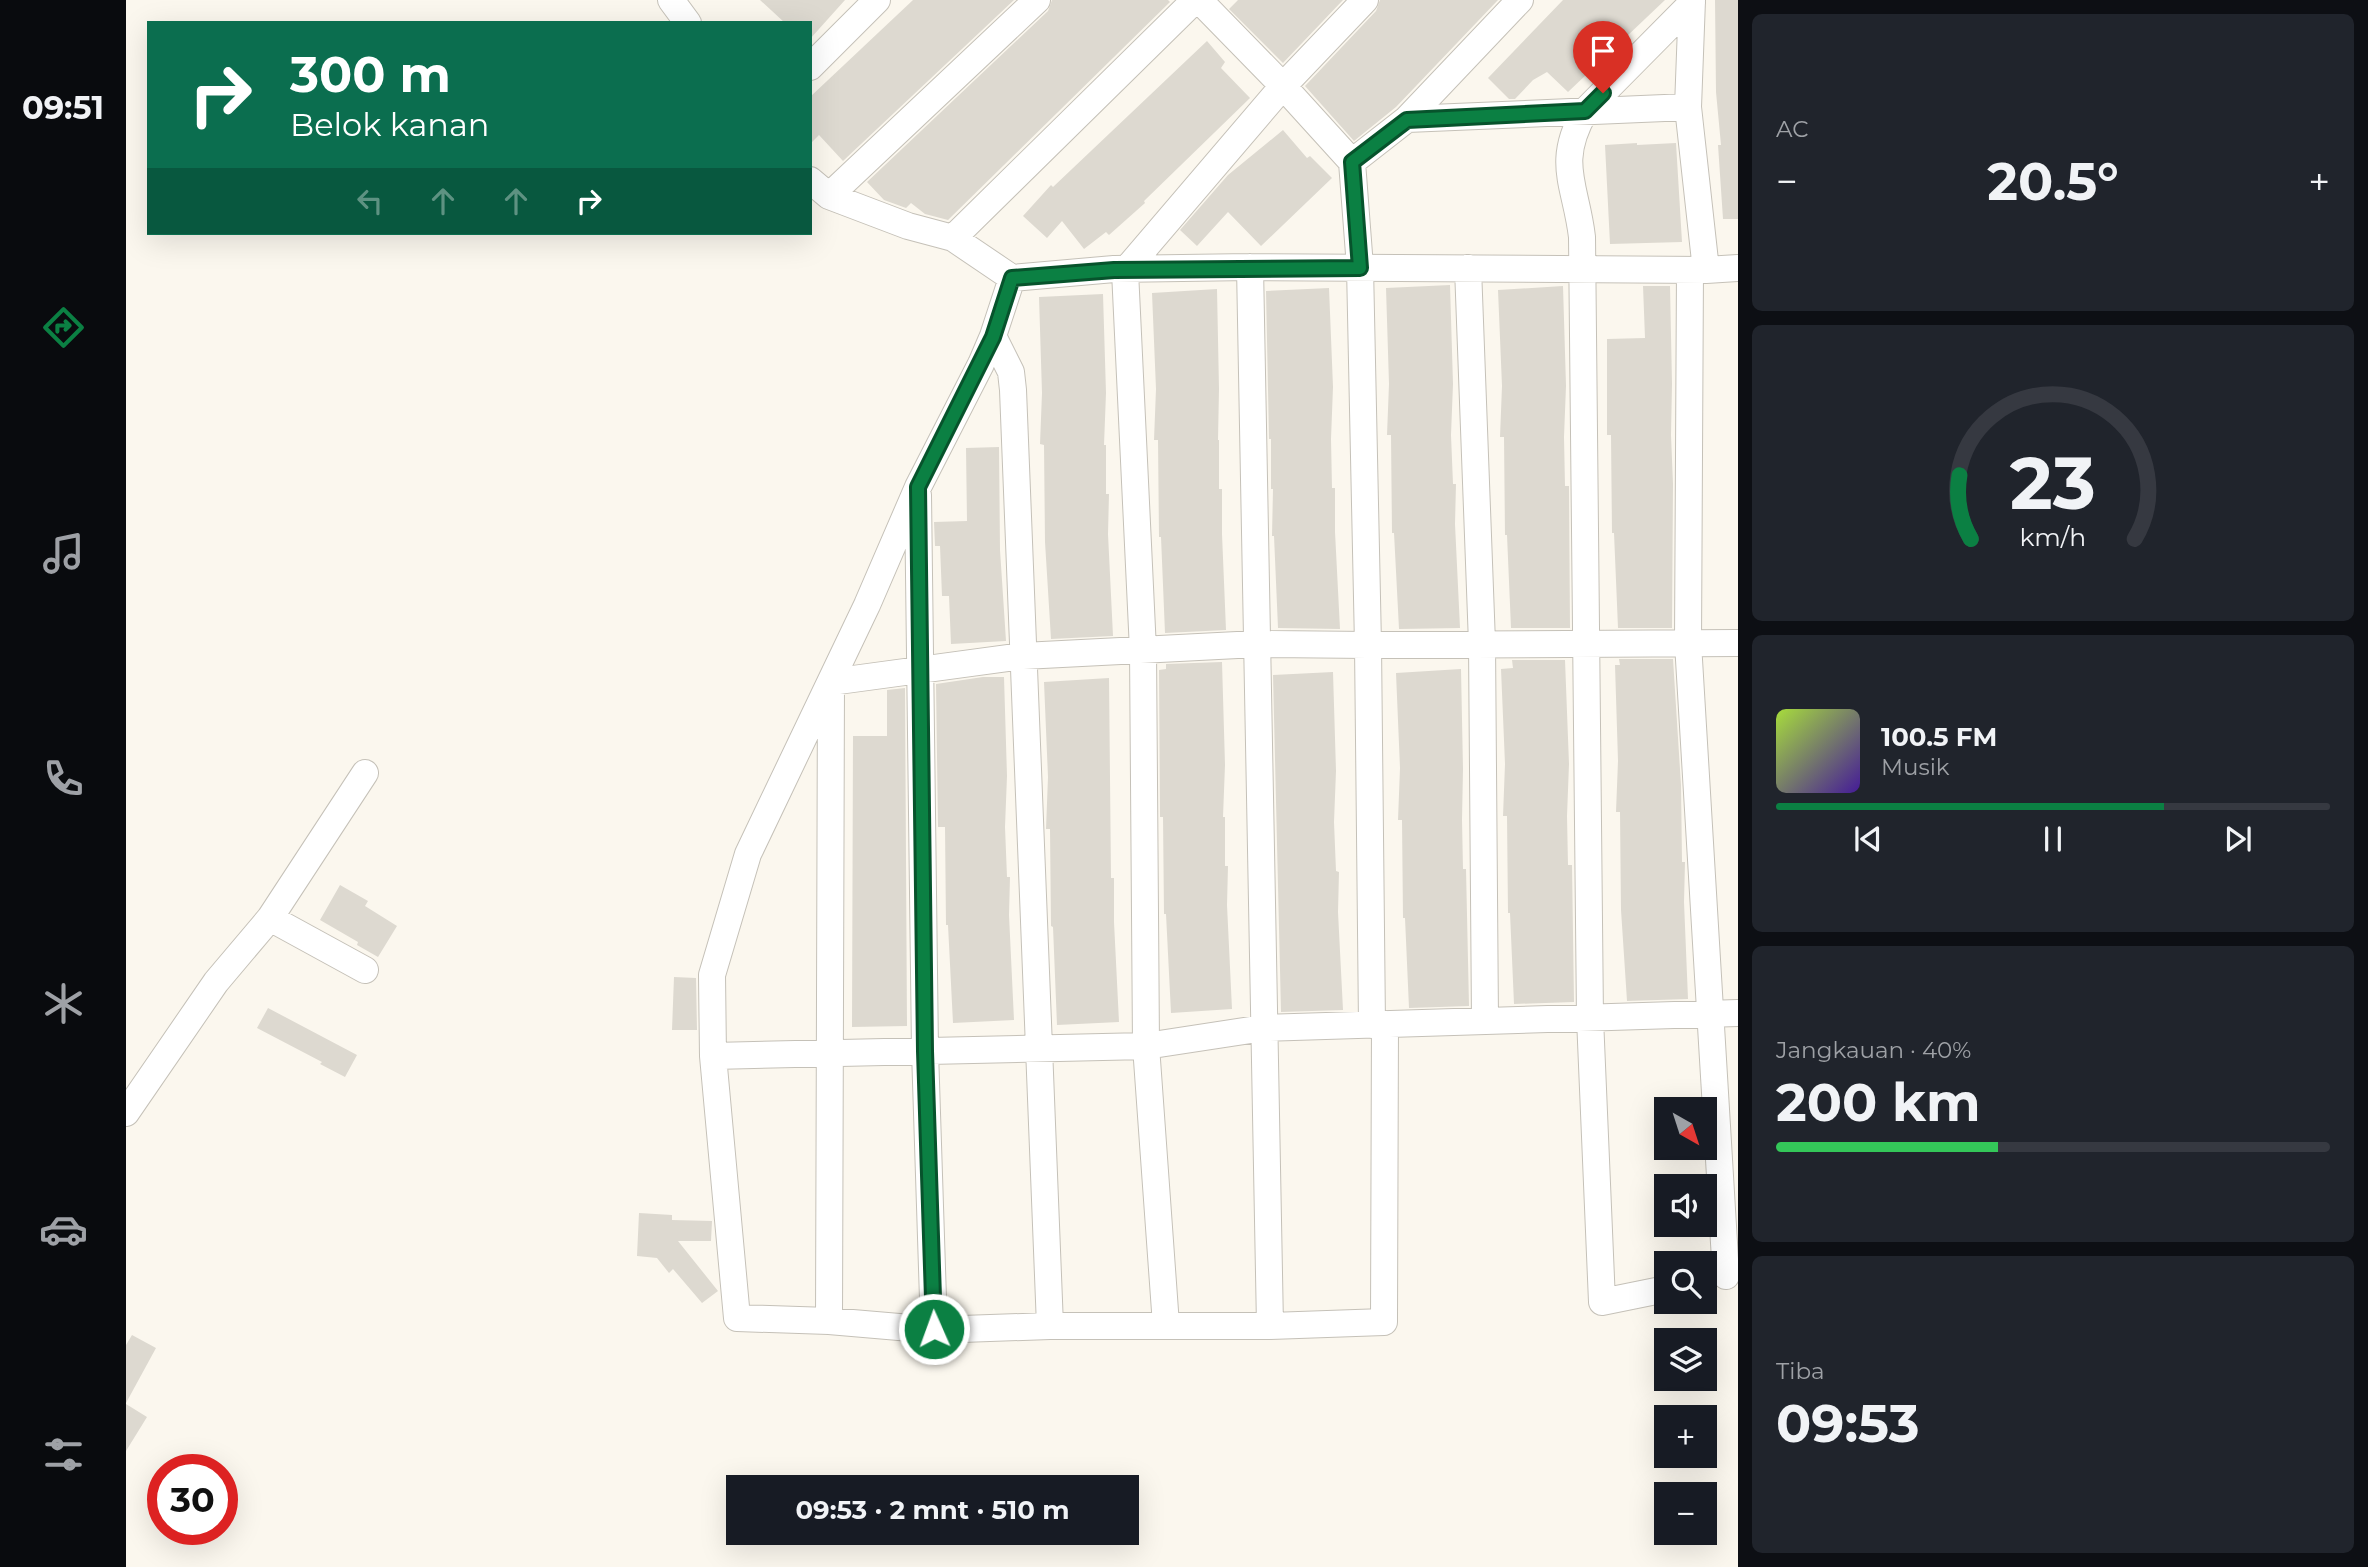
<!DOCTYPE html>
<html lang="id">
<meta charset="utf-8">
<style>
body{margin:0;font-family:Montserrat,sans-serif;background:#20242c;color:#f1f3f6;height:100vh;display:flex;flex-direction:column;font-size:26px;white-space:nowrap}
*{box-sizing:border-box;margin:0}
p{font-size:23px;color:#9ea1a6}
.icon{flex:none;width:38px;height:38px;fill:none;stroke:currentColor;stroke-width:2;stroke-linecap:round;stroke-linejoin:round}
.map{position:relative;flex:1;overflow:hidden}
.details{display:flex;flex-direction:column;gap:14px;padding:14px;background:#0d0f14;width:630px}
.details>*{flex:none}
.guide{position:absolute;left:21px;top:21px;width:665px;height:214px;border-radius:0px;box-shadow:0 7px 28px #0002;background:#0b6e4f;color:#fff;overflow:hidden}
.needle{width:46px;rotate:141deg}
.controls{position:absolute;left:1528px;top:1097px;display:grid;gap:14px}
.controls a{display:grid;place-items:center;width:63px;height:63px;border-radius:0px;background:#171b24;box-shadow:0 7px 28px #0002;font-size:35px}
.speed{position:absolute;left:21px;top:1454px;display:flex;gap:14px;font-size:35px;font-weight:700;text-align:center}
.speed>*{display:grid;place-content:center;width:91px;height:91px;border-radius:50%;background:#171b24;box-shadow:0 7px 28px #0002;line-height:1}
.speed .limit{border:10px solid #d22;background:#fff;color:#111}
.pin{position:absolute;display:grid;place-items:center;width:60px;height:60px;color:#fff;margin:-72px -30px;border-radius:50% 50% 50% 0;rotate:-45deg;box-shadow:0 0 7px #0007}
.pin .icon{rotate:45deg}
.me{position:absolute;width:77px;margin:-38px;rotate:358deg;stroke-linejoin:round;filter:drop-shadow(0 0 5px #0008)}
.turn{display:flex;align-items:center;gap:24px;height:147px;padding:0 28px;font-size:32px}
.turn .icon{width:91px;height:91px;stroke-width:2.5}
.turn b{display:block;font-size:49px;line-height:60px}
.lanes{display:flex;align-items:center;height:66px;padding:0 28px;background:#0003;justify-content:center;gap:35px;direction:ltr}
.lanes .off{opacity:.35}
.big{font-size:52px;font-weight:700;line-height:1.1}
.details .widget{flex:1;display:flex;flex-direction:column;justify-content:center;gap:10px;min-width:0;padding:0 24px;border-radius:10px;background:#20242c}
.details .dial{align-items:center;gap:0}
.dial svg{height:182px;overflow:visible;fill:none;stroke:#363941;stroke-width:7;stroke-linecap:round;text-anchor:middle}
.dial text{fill:#f1f3f6;stroke:none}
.song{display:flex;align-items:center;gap:21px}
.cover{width:84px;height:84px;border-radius:10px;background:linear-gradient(135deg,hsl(80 70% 55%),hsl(260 70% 35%))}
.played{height:7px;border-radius:4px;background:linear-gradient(90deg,#0b8043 70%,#363941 70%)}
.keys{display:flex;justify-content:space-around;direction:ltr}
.heat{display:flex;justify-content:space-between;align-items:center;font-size:38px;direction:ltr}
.charge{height:10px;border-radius:5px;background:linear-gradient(90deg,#34c759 40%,#363941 0)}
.trip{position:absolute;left:600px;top:1475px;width:413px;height:70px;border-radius:0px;background:#171b24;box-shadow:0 7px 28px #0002;font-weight:700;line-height:70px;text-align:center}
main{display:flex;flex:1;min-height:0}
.tabs{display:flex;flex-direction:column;width:126px;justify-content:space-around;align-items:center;background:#090b0e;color:#9ea1a6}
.tabs .icon{width:49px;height:49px}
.tabs .on{color:#0b8043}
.tabs b{font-size:32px;color:#f1f3f6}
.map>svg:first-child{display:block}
</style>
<main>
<nav class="tabs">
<b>09:51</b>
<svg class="icon on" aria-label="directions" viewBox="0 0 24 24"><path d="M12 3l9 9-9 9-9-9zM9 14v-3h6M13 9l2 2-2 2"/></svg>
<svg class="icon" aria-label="music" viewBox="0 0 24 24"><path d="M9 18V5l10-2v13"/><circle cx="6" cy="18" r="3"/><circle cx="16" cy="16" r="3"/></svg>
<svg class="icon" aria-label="phone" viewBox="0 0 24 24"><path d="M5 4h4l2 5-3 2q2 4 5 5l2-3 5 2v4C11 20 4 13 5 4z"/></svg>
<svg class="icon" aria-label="climate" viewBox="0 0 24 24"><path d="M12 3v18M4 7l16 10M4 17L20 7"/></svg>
<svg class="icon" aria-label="car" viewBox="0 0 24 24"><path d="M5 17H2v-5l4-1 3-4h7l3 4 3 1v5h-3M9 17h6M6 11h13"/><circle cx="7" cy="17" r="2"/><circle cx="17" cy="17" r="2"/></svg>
<svg class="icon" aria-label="filters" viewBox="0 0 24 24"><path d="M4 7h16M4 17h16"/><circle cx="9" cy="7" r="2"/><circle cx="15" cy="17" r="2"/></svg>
</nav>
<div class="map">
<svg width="1612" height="1567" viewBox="0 0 1612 1567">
<rect width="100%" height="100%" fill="#fbf7ee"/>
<path fill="#ddd9d0" d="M634,0h85l-35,39v-16h-25z
M787,0h101l-171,161 -24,-26 -9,9v-47z
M926,0h116l2,2 -222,218 -23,-6 -14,-11 -5,5 -22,-8 -17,-18 181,-171z
M1112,0h105l-60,63 -54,-54z
M1254,0h118l-102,107 -42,34 -49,-55 71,-75z
M1437,0h102l-97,92 -21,-20 -14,8 -18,19h-6l-21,-21z
M1589,0h23v219h-15l-5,-74h3l-5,-53z
M1081,41l18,21 -4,6 29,30 -106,103 1,2 -36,32 -3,-3 -22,17 -22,-28 -15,17 -24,-22 28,-31 2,2z
M1157,130l24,28 3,-2 22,22 -71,68 -33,-34 -31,34 -17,-16 48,-55z
M1511,143v2l39,-2 6,99 -72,2 -5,-99z
M1324,285l3,99 -2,51 2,49h3l-1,40 5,104 -61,1 -5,-96h-2l-1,-98h-4l2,-51 -3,-96z
M1437,286l3,100 -2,51 1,49h4l1,142h-59l-4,-93h-2l-1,-98h-4l2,-51 -4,-96z
M1517,286h27l2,98 -1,51 2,49 -1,144h-54l-4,-95h-2l-1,-98h-4v-96l38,-1z
M1203,288l4,99 -2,52 1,49h3v44l5,97 -62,-1 -4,-92h-2l1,-47h-2v-50h-2l-3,-148z
M1091,289l2,100 -1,51h1v49h3v45l4,96 -61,3 -4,-96h-2l-1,-97h-4l2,-51 -4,-96z
M977,294l3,99 -2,52h2v49h3l-1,40 5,102 -62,3 -6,-97 -1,-97 -4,-1 2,-51 -3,-96z
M873,447l1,103 6,91 -55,3 -2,-48h-7l-2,-50h-5l-1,-24 33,-1 -1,-73z
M1493,659h54l8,126 1,77h3l-1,40 4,97 -61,2 -6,-91 -1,-98h-4l2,-51 -3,-96h5z
M1386,660h53l4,104 -2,52 1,49h4l2,137 -60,2 -4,-91h-2l-1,-97h-4l2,-52 -4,-95 12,-1z
M1096,662l3,103 -2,52h2v49h3l-1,39 5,104 -61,4 -5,-99h-2l-1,-97h-3l-1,-147 7,-1v-5z
M1335,669l2,100 -1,51 1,49h3l3,137 -60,2 -4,-90h-2l-1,-98h-4l2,-52 -4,-95z
M1207,672l3,99 -2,51 2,49 3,1 -1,40 5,98 -62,2 -8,-337z
M857,677h21l3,99 -2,51 2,50h3l-1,38 5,105 -61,3 -5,-98h-2l-1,-98h-7l-2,-143z
M983,678l2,200h3v44l5,100 -62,3 -4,-98 -2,-1 -1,-97h-4l2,-52 -4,-95z
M779,688l2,338 -55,1 1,-291h34v-46z
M214,885l28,16 -3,5 32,20 -19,31 -21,-12 1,-3 -38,-22z
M548,977l22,1 1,52h-25z
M142,1008l89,47 -12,22 -25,-13 2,-2 -65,-34z
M513,1213l33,2v5l40,1 -1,20h-33l40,50 -16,12 -29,-34 -4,4 -12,-15 -20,-2z
M6,1335l24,13 -30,55v-58z
M0,1404l21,13 -21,34z"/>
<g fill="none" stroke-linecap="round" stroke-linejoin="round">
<defs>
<path id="minor" d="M545,0l17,23
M1073,0l84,86 69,76 8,105 8,378 4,380
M1566,0l-4,107 18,163
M684,67l67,-67
M1281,119l281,-12
M1226,162l55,-43 113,-119
M684,180l19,16 79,30 45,12 59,40 102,-9 136,-2 456,3 32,-2
M703,196l208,-196
M827,238l242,-238
M1124,267l20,1059
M1342,268l14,375 3,378
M1564,270l-2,373 38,633
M886,278l-19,58 -12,28 -63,123 -51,118 -119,249 -36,121 1,81 433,-10 118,-18 474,-15
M867,336l18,36 2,18 37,936
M792,495l7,556 9,279
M144,918l95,52
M587,1056l24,262 92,3 105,9 116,-4h220l114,-4 1,-298
M0,1113l90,-131 54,-64 95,-145
M1540,1289l-64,13 -12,-284 -8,-781c-6,-52 -27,-74 3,-126l107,-108
M703,1321l2,-639 192,-26 234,-12 111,1 370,-2
M1040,1325l-20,-279 -3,-396 -18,-379 158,-185 82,-86"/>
</defs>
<use href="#minor" stroke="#c5c1b8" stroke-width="28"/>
<use href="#minor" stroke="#fff" stroke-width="26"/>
</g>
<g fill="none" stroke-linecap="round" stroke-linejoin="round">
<defs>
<path id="route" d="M808,1329l-9,-278 -7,-564 75,-150 19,-59 102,-8 246,-2 -8,-106 55,-42 178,-9 18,-18"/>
</defs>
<use href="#route" stroke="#07532c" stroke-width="18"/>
<use href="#route" stroke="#0b8043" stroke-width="12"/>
</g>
</svg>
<div class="controls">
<a><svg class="needle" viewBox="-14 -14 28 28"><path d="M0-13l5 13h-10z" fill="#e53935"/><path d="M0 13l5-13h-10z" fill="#9ea1a6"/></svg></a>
<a><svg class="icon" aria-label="sound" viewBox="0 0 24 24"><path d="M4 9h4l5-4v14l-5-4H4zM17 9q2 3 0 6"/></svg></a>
<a><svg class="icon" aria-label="search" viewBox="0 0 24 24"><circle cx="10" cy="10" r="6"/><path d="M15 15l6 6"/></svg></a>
<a><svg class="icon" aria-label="layers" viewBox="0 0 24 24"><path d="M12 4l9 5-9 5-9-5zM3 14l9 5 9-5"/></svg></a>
<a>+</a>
<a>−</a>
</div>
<div class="speed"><div class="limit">30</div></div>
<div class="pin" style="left:1477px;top:93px;background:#d93025"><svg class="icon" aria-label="arrive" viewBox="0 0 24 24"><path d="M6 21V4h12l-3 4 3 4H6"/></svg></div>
<svg class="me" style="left:808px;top:1329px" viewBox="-20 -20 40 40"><circle r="17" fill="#0b8043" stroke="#fff" stroke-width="3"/><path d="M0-11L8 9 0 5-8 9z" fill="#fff"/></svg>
<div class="trip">09:53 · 2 mnt · 510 m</div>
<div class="guide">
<div class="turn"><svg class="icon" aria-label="right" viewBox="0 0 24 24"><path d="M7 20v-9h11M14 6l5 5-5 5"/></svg><div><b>300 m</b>Belok kanan</div></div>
<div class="lanes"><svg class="icon off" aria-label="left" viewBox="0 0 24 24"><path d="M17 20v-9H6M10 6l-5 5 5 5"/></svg><svg class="icon off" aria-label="ahead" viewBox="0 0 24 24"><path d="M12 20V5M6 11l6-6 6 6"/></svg><svg class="icon off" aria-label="ahead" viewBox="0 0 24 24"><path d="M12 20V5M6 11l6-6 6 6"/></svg><svg class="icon" aria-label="right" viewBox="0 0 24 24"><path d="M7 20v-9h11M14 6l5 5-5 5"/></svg></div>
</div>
</div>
<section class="details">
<div class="widget"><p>AC</p>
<div class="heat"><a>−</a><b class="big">20.5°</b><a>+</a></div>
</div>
<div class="widget dial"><svg viewBox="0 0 100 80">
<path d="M14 69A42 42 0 1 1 86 69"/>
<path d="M14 69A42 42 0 0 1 9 41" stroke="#0b8043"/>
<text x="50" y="56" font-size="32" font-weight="700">23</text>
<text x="50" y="72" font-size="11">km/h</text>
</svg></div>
<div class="widget">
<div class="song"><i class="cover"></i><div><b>100.5 FM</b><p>Musik</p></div></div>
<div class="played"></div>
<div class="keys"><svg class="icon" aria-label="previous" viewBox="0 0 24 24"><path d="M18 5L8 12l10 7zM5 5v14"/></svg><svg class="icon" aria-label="pause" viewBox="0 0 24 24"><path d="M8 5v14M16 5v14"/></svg><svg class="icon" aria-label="next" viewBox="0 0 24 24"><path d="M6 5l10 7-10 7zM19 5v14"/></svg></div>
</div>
<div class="widget"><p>Jangkauan · 40%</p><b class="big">200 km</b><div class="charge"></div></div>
<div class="widget"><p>Tiba</p><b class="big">09:53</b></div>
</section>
</main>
